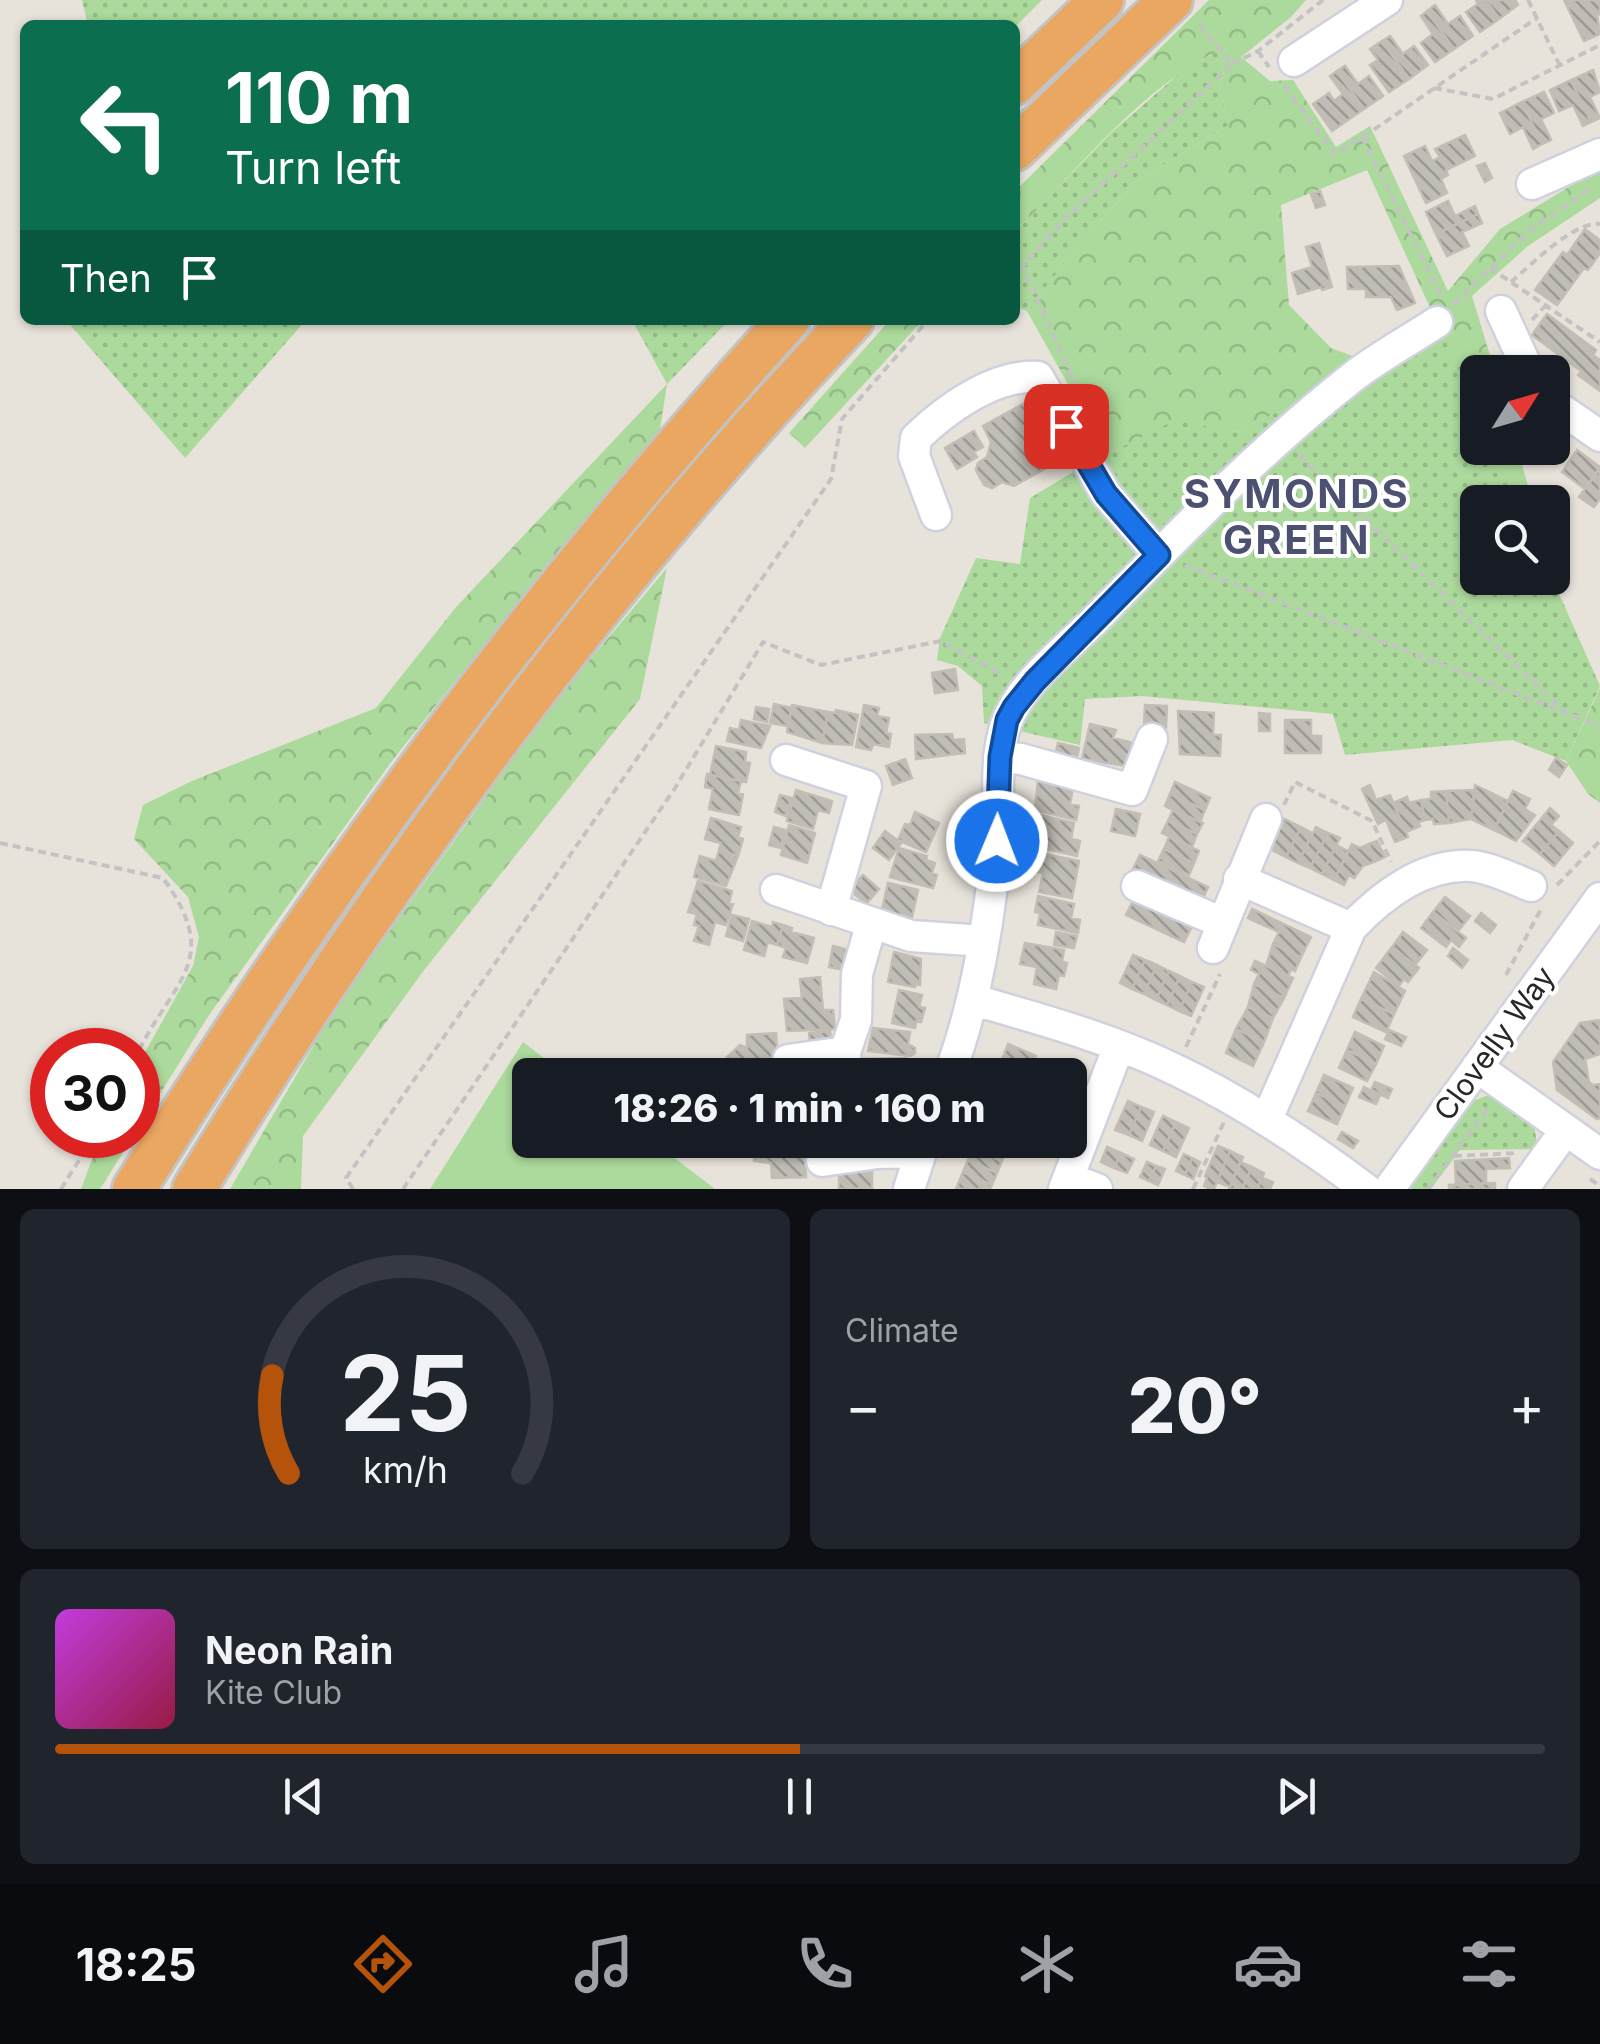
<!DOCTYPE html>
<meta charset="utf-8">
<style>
body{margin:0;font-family:Inter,sans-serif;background:#20242c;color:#f1f3f6;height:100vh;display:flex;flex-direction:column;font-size:38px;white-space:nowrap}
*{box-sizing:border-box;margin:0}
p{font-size:32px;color:#9ea1a6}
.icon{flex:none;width:55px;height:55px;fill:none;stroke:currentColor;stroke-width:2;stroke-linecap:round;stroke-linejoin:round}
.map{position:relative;height:1189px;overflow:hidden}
.details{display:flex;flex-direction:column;gap:20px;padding:20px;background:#0d0f14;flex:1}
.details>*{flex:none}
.banner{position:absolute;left:20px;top:20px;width:1000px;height:305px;border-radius:15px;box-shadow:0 2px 8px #0004;background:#0b6e4f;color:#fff;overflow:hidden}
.needle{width:65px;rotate:53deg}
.tools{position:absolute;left:1460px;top:355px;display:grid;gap:20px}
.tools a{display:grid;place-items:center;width:110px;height:110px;border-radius:15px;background:#171b24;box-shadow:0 2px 8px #0004;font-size:50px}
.speed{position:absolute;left:30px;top:1028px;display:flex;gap:20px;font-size:50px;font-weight:700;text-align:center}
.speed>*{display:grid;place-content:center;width:130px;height:130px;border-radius:50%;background:#171b24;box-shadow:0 2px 8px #0004;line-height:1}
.speed .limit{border:15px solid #d22;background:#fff;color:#111}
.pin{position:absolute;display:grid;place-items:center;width:85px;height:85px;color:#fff;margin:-42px;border-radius:20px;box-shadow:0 5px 15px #0006}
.me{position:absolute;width:110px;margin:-55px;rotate:1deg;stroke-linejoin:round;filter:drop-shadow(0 0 8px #0008)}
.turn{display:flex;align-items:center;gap:35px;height:210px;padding:0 40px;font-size:45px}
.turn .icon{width:130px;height:130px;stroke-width:2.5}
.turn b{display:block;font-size:70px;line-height:85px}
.then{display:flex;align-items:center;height:95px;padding:0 40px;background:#0003;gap:20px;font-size:38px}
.big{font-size:75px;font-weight:800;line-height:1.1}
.details .widget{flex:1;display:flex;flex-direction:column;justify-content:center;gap:15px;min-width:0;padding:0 35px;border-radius:15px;background:#20242c}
.details .dial{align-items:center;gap:0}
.dial svg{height:260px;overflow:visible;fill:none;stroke:#363941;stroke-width:7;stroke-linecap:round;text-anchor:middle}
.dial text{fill:#f1f3f6;stroke:none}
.song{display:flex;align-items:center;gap:30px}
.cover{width:120px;height:120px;border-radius:15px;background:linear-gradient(135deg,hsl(290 70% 55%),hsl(340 70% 35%))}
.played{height:10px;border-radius:5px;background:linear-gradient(90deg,#b45309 50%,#363941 50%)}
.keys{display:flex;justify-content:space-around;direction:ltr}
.heat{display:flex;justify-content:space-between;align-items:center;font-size:55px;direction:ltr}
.details .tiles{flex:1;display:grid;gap:20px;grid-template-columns:1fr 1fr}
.widget:last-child{grid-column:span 2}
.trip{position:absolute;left:512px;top:1058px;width:575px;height:100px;border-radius:15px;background:#171b24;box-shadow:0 2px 8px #0004;font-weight:800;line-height:100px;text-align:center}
.tabs{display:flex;height:160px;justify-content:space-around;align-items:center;background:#090b0e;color:#9ea1a6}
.tabs .icon{width:70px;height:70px}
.tabs .selected{color:#b45309}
.tabs b{font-size:45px;color:#f1f3f6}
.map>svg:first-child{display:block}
</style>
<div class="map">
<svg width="1600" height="1189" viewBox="0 0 1600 1189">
<defs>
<pattern id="grass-dots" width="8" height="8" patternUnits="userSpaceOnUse" patternTransform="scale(2.5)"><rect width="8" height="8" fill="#acd99c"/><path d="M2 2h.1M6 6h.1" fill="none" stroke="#94ba86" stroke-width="1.8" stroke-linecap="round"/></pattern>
<pattern id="forest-crowns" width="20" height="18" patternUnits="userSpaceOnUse" patternTransform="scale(2.5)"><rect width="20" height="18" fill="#acd99c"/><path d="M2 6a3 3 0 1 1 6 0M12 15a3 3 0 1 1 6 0" fill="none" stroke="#94ba86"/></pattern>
<pattern id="building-back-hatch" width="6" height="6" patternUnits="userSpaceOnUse" patternTransform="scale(2.5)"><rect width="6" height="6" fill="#c0bcb6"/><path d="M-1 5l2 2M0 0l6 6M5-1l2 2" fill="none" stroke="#9c9994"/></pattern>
</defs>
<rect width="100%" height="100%" fill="#e8e3da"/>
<path fill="url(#grass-dots)" d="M82,0h960l-27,27 -927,-2z
M1226,46l-6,45 9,34 -92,56 -55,60 -55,70 -12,-5v-74l96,-99 71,-62z
M1429,309l15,25 33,76 1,38h16l25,54h-41v76h74l48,108 -34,75 -54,-21 -167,15 -12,-41 -191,-18 -57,3 -5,46 -96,-22 -2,-37 -24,-20 -21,-6 3,-22 36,-80 44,6 10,-66 48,-29 97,-50 60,13 90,-42z
M66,320h240l-121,138z
M632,320h97l-62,64z
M1486,1096h7l41,29 4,24 -78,1 -29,39h-27l64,-86z"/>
<path fill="url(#forest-crowns)" d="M1209,0h97l-15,17 -50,40 29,24 23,-1 43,67 34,-21 78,165 52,-62 100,-61v30l-72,48 -56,50 23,76h-17l-1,38 -110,-240 -86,35 8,100 42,43 32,12 -38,30 -90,42 -60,-12 -68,34 -80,-143 55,-70 55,-60 92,-56 -9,-34 6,-44c-84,38 -146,121 -211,185v-41z
M890,320h33l-118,128 -16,-15z
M667,384l-7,45 -115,138 -153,194 -183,254 -71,114v-64l55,-99 6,-29 -11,-40 -54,-58 9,-34 49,-24 184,-73 81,-102z
M1494,448h23l16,54h-14z
M667,568l-27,131 -215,270 -122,167 -2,53h-71l109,-187 211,-295z
M1600,688v115l-12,-9 -22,-33z
M101,1135h33l-34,54h-19z"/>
<path fill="#acd99c" d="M523,1042l43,33h-36v65h121l64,49h-285z"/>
<path fill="url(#building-back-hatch)" stroke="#c2beb4" stroke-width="2.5" d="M1476,0h10l13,19 -19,13 -14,-20 12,-8z
M1486,0h29l3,5 -19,14z
M1564,0h36v14l-3,1 3,19 -16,7z
M1435,5l13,19 12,-8 13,20 -19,13 -27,-38z
M1427,11l27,38 -19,13 -14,-19 12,-9 -12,-18z
M1390,36l13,18 11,-8 14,19 -19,14 -27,-38z
M1382,41l27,38 -20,13 -19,-27 8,-5 -8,-11z
M1345,66l13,18 11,-8 14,20 -19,13 -27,-38z
M1593,70l7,22 -10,5 10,21 -9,4 -20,-42z
M1337,71l27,38 -32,22 -19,-27 16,-11 5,8 9,-7 -13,-18z
M1571,80l20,42 -8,4 -10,-21 -14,6 -9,-21z
M1544,92l10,21 -13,6 10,21 -9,4 -20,-42z
M1522,102l20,42 -9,5 -10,-22 -13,7 -10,-21z
M1465,135l10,21 -29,14 2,5 -7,4 6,14 -21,10 -22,-47 21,-10 7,15 8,-4 -5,-8z
M1485,163l7,15 -7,4 -8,-16z
M1320,191l5,14 -9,3 -5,-14z
M1448,201l7,15 20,-10 3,8 -42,20 -10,-22z
M1478,214l4,9 -20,9 7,14 -22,10 -11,-22z
M1585,229l15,11v13l-12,17 -4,-2 -27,37 -22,-15 28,-38 4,3z
M1319,243l13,44 -10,3 -1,-3 -23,7 -6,-21 20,-6 -6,-20z
M1399,266l16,37 -18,7 -6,-13h-25v-8h-18l-1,-22z
M1547,314l49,36 -3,5 7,5v31l-22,-16 3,-4 -49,-36z
M1034,398l32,59 -52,29 -12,-4 -10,6 -8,-3 -8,-15 2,-7 9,-6 4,-15 -8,-16z
M974,431l9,16 -9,5 3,5 -20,12 -12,-21z
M1577,450l23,17 -15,22 -23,-17z
M1600,468v31l-6,8 -15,-10z
M955,669l3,21 -23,3 -3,-20z
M774,704l18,4 -4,18 -18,-3z
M792,705l36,7 -6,31 -35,-11z
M864,705l15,3 -2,8 12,2 -3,15 5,1 -2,13 -16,-3 -2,6 -15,-3z
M1145,705l22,1 -1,22 -22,-1z
M756,707l13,2 -2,13 -13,-3z
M836,710l22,5 -6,30 -30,-2 6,-31 7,1z
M1178,711l36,2 -1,22h8l-1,21 -40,-2z
M1259,713l11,1v17h-11z
M741,720l29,6 -9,22 -34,-7 3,-13 9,2z
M1285,720h26v16h10v17h-36z
M1090,724l26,6 -3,8 20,5 -6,23 -45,-7z
M952,734l1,6 11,-1 1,14 -49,6 -1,-24z
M1058,743l21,5 -3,13 -21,-5z
M716,746l30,6 -1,10 5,1 -4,19 -36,-7z
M1556,758l11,7 -8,12 -10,-7z
M905,759l7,19 -19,7 -7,-19z
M707,774l34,7 -3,12 5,1 -4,21 -30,-6 4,-20 -8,-2z
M1038,779l35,9 -3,16 9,2 -3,14 -41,-10z
M1175,782l35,16 -5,12 -35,-16z
M1370,785l6,15 14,-5 18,42 -13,5 -9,-22 -8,4 -16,-35z
M1475,785l33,16 -14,29 -23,-11z
M796,790l36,11 -3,12 -11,-3 -5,19 -26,-8z
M1475,790l-4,29 -22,4 -3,-32z
M1446,791l3,32 -15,1 -1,-5 -8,1 -4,-20 10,-1v-7z
M1513,791l17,8 -5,10 10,6 -19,26 -22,-11z
M1170,794l35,16 -5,12 -35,-16z
M780,795l11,3 -5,18 -11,-4z
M1407,797l2,6 12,-3 4,20 -7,2 2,4 -14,6 -13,-29z
M1550,808l9,8 -8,9 8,6 -19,23 -17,-13z
M1116,809l24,5 -5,22 -24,-5z
M1173,810l30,13 -6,11 -29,-13z
M915,812l24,11 -13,29 -28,-12 7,-16 5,1z
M1041,815l33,8 -3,16 9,2 -3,15 -39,-9 2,-10 -4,-1z
M711,818l30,9 -3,10 5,2 -5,17 -19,-6 2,-7 -16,-4z
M1282,818l19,9 -15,30 -18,-9z
M1168,821l29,13 -5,13 -30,-14z
M789,825l26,8 -8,30 -26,-8z
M774,827l11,3 -4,18 -12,-3z
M1301,827l11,6 -14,30 -12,-6z
M1316,827l12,6 -18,35 -12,-5z
M885,831l16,12 -12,17 -16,-12z
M1559,831l14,12 -19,23 -14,-12z
M1328,833l12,5 -18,36 -12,-6z
M1169,837l30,14 -5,12 -30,-14z
M1377,841l8,16 -9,4 -7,-17z
M1352,844l8,4 9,-4 7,17 -13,5 -9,12 -5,-3 -5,10 -10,-5z
M1336,845l12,6 -14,29 -12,-6z
M899,848l28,8 -1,4 9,3 -3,10 5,2 -4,13 -43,-11z
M1164,849l30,14 -5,12 -31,-14z
M719,850l19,6 -12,30 -32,-9 6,-21 16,5z
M1030,851l49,10 -7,37 -33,-6 4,-19 -16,-3z
M1140,855l68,32 -7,15 -69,-31z
M863,875l16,14 -13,15 -16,-14z
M698,881l34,10 -3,12 4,1 -7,21 -11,-3 -6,23 -15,-4 5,-15 -5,-1 3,-11 -9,-2z
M888,883l30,7 -7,31 -30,-7z
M1038,896l36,8 -3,14 9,2 -2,13 -40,-8 2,-12 -5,-1z
M1445,897l25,19 -12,15 -25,-19z
M1134,899l58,27 -8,16 -58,-27z
M1252,909l59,28 -10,20 -28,-13 6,-12 -31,-14z
M1433,912l33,26 -7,9 -8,-7 -5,7 -25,-19z
M1481,913l15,12 -6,8 -15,-12z
M732,915l17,4 -6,22 -17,-5z
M752,921l20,6 1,-5 10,3 -6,20 -9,-3 -4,14 -20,-6z
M783,925l9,3 -1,4 23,6 -7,25 -24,-6 3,-9 -9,-3z
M1056,932l21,4 -3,12 -20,-3z
M1403,932l24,18 -12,15 -23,-18z
M1025,943l39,7 -2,12 5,1 -3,13 -5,-1 -3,14 -22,-5 3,-17 -17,-3z
M1273,944l28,13 -6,14 -4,-2 -3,7 -22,-10z
M833,946l20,5 -4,20 -20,-4z
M1392,947l27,21 -11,14 -4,-3 -5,7 -23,-18z
M1453,948l15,12 -6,8 -14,-12z
M894,952l27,7 -1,26 -4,-1 -1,3 -27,-5z
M1133,955l12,5 -13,29 -12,-6z
M1145,960l12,5 -13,29 -12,-5z
M1255,961l38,17 -9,20 -30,-14 5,-10 -8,-4z
M1157,965l12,6 -13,29 -12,-6z
M1169,971l11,5 -13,29 -11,-5z
M1374,972l31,19 -11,23 -33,-15z
M1180,976l12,6 -13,29 -12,-6z
M820,977l3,33h10l2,19 -48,2 -3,-32 18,-1 -2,-19z
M1192,982l12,5 -13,29 -12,-5z
M1254,984l30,14 -11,20 -25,-11z
M899,990l23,5 -3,12 6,1 -4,14 -5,-1 -1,7 -23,-5z
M1361,999l33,15 -8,18 -33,-15z
M1248,1007l25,11 -9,24 -28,-13z
M1600,1020v34l-15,5 4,23 4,3 7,-1v34l-3,1 -40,-29 -4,-28 27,-39z
M873,1028l37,4 -2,12 7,4v5l-5,3 -42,-5z
M1236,1029l28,13 -11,24 -27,-13z
M1389,1030l17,7 -5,9 -16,-7z
M830,1031l2,19 -21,2 -2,-19z
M1355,1032l29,14 -8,18 -29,-14z
M776,1033l1,17 -5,1 1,23 -25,1v-9l-12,1 -9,-10 13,-12 7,3v-13z
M1008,1044l28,12 -5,13 -28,-12z
M1347,1050l29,14 -9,17 -28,-13z
M1003,1057l28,12 -3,6h-20l-11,-5z
M906,1058v15l-4,2h-42l-1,-16z
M708,1060l15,15h-29z
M1061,1070l18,8 -4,8 -5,-2v-9h-11z
M1324,1075l29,13 -8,18 -29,-13z
M1375,1082l17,7 -4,9 -17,-8z
M1364,1087l16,8 -4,9 -17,-7z
M1316,1093l29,13 -8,18 -29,-13z
M1128,1101l13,6 -12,28 -14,-5z
M1141,1107l13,5 -12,29 -13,-6z
M1163,1116l13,6 -13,29 -13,-6z
M1176,1122l13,6 -13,29 -13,-6z
M1342,1132l16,9 -5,7 -15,-9z
M976,1140l31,10 -5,11 -29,-12z
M984,1140h27l-4,10z
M804,1146l2,31 -34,1 -1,-15 -17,-2v-10l4,-3z
M1218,1146l12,5 -16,38h-4l-6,-3 3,-8 -2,-2z
M1107,1147l14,6 -7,15 -13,-6z
M973,1149l29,12 -5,12 -29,-13z
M1230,1151l13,6 -13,30 -13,-5z
M1121,1153l13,6 -7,14 -13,-5z
M1184,1154l8,4 -7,17 -9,-4z
M1192,1158l8,4 -7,17 -8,-4z
M1509,1158l1,10 -24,1v14l-30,2 -1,-24z
M968,1160l29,13 -5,12 -29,-13z
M1147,1162l9,4 -7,15 -9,-4z
M1240,1162l12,5 -10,22h-13z
M1156,1166l9,3 -7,16 -9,-4z
M1252,1167l12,6 -2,5 -5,11h-15z
M839,1169h33v19l-33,1z
M963,1172l29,13 -2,4h-34z
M1262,1178l11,4 -3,7h-13z
M1495,1183v6h-46v-4z"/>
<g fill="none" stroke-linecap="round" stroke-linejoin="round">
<defs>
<path id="minor" d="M1294,61l93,-61
M1532,184l68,-30
M1501,311l28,61
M1552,403l48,33
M936,515l-22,-59 2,-18c30,-29 78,-64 122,-61l68,117 53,61
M999,757l22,2 111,31 20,-51
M786,760l80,26 -35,124
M1239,879l112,49
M1137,886l86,37
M776,890l135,46 73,5
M1213,948l53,-129
M974,1000c69,20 139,39 204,71 67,32 128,73 188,118
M788,1060l57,-8
M1477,1067l123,87
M847,1075l-2,-23 11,-32 1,-46 14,-49
M949,1075c28,-74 39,-151 48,-230 4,-40 -4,-82 9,-121 14,-40 59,-74 88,-103 83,-85 167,-172 260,-245 26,-20 56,-36 83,-54
M1267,1119l84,-191c30,-32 73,-65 121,-62 20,2 41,13 59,20
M822,1161l56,-8 43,-1
M1069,1178l28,11
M909,1189l16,-49
M1064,1189l55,-143
M1389,1189l211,-291
M1523,1189l42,-58"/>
<path id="highway" d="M1015,83l87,-83
M1015,149l156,-149
M134,1189c195,-312 406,-597 654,-869
M194,1189c187,-306 410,-610 658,-869"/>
</defs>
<use href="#minor" stroke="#cfd1de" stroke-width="35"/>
<use href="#highway" stroke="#c3c3c3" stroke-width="48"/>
<path stroke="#c3c3c3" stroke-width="4" stroke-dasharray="8 5" stroke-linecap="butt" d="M1528,0l31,64
M1258,51l11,16
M1232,64l26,-13 65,-51
M1284,86l51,68 27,-17 80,160
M1434,88l59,11 107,-54
M1363,137l174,-119
M1490,268l110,74
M1511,282c20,-17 63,-61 89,-58
M1454,304l75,-73 62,-43
M1532,320l14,-15
M1077,389l-54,-123 43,-48 166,-154 -35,-43
M1299,455l266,257
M1185,565l415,161
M1284,805l11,-23 77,39 19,41
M0,843l163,35c59,82 13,99 -25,174
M1557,885l43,-44
M1506,975l35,-66
M1186,1047l34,-73
M1454,1156l65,-3
M1590,1179l10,7
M61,1189l34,-54
M353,1189l-7,-11 485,-699 11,-60 86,-99
M403,1189l272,-401 88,-146 58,23 120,-24 54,29 5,9
M1193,1189l31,-67
M1428,1189l62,-83"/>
<use href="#minor" stroke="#fff" stroke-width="30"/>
<use href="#highway" stroke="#eaa762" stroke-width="42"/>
</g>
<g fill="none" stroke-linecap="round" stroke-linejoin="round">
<defs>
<path id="route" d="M997,841l3,-84 7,-37 7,-13 21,-26 124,-126 -53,-61 -40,-68"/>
</defs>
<use href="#route" stroke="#114b97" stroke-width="25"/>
<use href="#route" stroke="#1a73e8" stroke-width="18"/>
</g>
<g text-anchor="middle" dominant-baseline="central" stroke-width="8" stroke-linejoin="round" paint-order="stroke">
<g font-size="30" fill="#272727" stroke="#fff">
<text transform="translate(1494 1043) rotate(-54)">Clovelly Way</text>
</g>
<g font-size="40" font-weight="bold" letter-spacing="2.5" fill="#4d5171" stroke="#fff">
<text x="1297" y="493">SYMONDS<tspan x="1297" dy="46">GREEN</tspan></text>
</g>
</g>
</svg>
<div class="tools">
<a><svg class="needle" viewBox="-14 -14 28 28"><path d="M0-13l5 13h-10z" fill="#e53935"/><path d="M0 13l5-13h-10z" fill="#9ea1a6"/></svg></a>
<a><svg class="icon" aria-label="search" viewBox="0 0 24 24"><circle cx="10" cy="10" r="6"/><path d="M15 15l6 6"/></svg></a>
</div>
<div class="speed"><div class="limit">30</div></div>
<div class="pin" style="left:1066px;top:426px;background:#d93025"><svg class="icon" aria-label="arrive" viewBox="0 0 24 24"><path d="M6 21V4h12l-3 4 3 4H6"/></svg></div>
<svg class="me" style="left:997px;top:841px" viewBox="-20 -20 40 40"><circle r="17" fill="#1a73e8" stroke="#fff" stroke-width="3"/><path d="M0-11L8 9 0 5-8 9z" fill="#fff"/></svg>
<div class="trip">18:26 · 1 min · 160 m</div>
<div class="banner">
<div class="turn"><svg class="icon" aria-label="left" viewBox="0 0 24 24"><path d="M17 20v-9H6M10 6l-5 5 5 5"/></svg><div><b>110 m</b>Turn left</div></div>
<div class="then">Then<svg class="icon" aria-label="arrive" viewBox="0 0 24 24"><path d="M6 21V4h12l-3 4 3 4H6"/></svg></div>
</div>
</div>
<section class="details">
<div class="tiles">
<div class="widget dial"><svg viewBox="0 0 100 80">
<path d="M14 69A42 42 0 1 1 86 69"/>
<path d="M14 69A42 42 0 0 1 9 39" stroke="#b45309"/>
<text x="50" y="56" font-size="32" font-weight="700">25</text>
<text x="50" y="72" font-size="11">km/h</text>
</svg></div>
<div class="widget"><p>Climate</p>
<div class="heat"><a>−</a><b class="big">20°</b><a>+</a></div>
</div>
<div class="widget">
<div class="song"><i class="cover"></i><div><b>Neon Rain</b><p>Kite Club</p></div></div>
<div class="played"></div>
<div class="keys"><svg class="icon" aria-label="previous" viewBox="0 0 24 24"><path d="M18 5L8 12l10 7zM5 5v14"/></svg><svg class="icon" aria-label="pause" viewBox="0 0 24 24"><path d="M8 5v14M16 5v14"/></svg><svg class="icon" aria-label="next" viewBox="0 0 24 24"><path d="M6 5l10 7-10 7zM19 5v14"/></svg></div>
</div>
</div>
</section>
<nav class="tabs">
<b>18:25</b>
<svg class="icon selected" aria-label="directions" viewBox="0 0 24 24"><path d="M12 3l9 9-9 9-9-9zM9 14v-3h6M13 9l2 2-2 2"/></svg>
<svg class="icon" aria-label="music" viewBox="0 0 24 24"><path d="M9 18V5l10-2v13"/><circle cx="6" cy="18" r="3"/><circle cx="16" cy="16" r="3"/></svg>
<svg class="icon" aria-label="phone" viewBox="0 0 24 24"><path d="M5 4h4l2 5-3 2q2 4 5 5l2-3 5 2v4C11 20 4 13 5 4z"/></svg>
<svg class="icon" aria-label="climate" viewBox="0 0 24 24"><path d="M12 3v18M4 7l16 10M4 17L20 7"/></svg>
<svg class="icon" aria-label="car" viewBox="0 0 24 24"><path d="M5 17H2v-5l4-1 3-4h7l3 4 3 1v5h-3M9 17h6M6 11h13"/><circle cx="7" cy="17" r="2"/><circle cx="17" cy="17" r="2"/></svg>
<svg class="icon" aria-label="filters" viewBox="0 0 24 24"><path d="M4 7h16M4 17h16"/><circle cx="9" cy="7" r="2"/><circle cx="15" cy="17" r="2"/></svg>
</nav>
